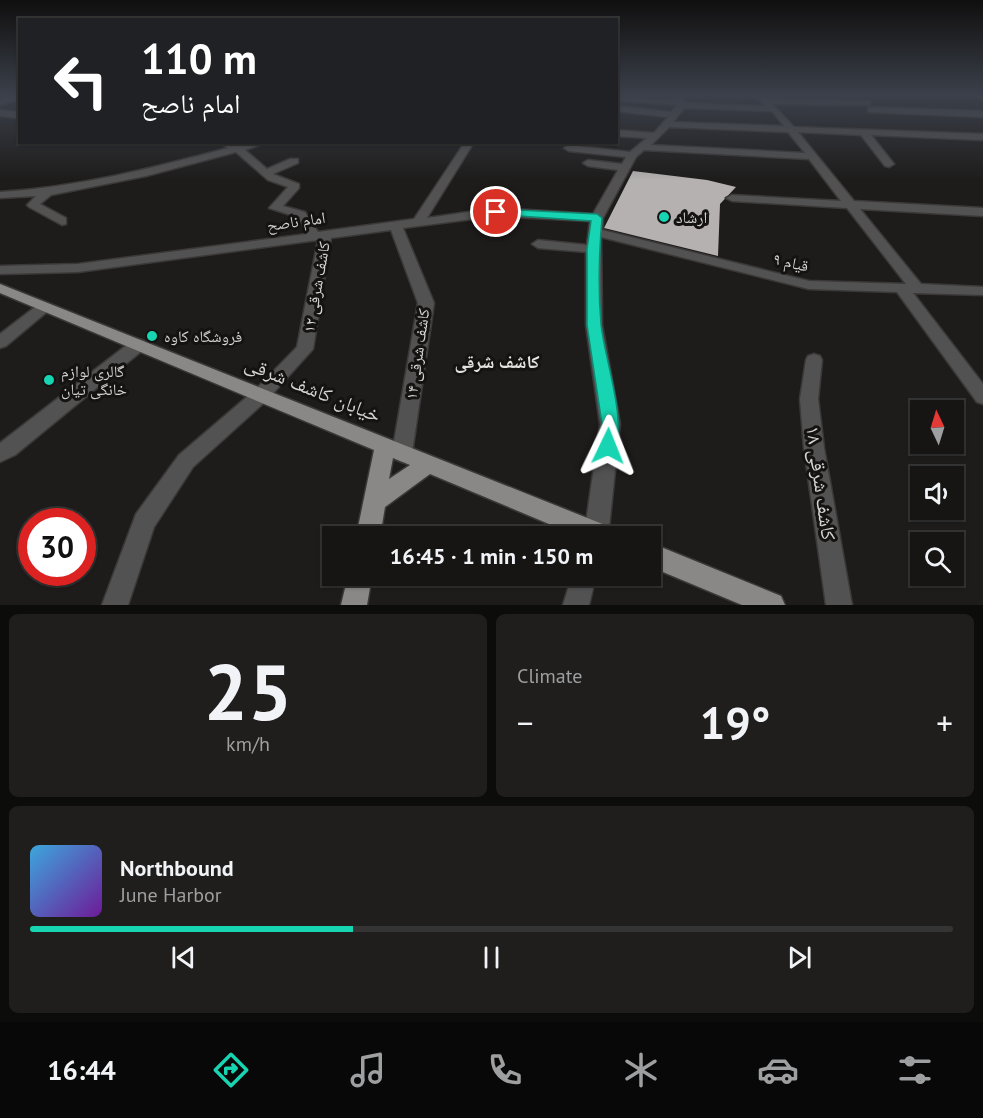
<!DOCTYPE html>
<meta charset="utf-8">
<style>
body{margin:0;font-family:"PT Sans","Noto Naskh Arabic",sans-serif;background:#1f1e1d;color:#f1f3f6;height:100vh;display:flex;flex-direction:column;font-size:22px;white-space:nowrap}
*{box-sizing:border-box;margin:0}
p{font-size:20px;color:#9e9fa0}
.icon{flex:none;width:33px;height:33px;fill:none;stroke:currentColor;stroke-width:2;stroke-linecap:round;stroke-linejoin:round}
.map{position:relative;height:605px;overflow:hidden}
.side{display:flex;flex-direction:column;gap:9px;padding:9px;background:#0c0c0b;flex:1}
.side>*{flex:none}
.hud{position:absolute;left:18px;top:18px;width:600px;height:126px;border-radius:0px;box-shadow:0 2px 4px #0004,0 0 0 2px #353434;background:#202124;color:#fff;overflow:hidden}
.needle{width:39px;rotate:356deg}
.buttons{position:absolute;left:910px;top:400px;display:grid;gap:12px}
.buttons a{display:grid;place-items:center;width:54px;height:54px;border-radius:0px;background:#161514;box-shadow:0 2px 4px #0004,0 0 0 2px #353434;font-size:30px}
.speed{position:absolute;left:18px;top:508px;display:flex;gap:12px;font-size:30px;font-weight:700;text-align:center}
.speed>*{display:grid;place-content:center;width:78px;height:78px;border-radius:50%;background:#161514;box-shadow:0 2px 4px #0004,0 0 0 2px #353434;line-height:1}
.speed .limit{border:9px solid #d22;background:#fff;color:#111}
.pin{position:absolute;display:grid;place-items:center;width:51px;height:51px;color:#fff;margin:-26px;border:3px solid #fff;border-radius:50%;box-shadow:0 2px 6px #0007}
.me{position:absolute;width:66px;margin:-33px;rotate:2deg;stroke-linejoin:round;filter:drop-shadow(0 0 4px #0008)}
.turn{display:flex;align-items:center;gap:21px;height:126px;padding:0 24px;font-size:27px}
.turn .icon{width:78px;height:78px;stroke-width:2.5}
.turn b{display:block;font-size:42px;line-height:51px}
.big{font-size:45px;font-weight:600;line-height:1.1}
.side .card{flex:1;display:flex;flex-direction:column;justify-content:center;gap:9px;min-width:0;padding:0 21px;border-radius:9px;background:#1f1e1d}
.side .dial{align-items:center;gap:0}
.dial b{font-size:78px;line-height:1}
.song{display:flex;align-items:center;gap:18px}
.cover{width:72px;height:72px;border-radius:9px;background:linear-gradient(135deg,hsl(200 70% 55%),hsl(280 70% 35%))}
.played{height:6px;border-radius:3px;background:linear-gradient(90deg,#17d5b2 35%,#353434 35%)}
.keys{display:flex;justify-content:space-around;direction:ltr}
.heat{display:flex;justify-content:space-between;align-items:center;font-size:33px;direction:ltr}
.side .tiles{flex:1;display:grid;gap:9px;grid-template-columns:1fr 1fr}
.card:last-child{grid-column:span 2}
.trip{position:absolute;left:322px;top:526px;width:339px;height:60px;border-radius:0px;background:#161514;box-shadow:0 2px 4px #0004,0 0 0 2px #353434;font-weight:600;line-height:60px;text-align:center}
.menu{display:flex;height:96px;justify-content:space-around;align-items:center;background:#090808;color:#9e9fa0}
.menu .icon{width:42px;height:42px}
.menu .current{color:#17d5b2}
.menu b{font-size:27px;color:#f1f3f6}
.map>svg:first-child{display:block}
</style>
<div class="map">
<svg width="983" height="605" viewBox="0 0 983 605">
<rect width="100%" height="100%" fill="#1e1c1b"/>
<path fill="#b4b1b0" d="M633,171l74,9 29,7 -16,17 -2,52 -114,-28z"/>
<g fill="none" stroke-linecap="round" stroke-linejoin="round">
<defs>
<path id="minor" d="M15,95h5v4l-20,6v-5z
M672,95h8l5,8 81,3 -13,-11h9l4,4 101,2h3v4l-98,-1 22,23 189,7v6l-112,-5 23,29 -5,3 -4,-1 -24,-31 -63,-3 56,69 129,7v8l-123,-7 61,75 62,3v8l-70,-2 70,91v20l-6,-2 -80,-110 -88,-3 -208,-52 1,88 18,99 -12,113h-24l16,-113 -14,-99v-73l-48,-4 -6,-4 6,-4 49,5 3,-24 -94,-5 -93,12 31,75 -22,150 -3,6 -7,3 -7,-3 -3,-6 26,-150 -27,-73 -60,8 -18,111 -46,51 -74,67 -39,60 -26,78h-26l34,-91 43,-59 76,-65 42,-43 21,-107 -240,32 -78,2v-8l78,-2 229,-30 -10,-17 -28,-9 19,-21 -20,-7 -32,-28 -90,24 -95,19 -11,9 26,14v6l-4,1 -33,-18 -2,-2 9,-9 -36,2v-6c78,-5 153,-24 228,-44l-9,-6h12l7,4 13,-4h17l-23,8 22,19 23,-10h8v4l-25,11 26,10v4l-16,18 22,6 13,20 96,-13 51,-77h9l-47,76 69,-10 97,6 25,-44 -30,-4 -5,-3 5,-3 34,4 4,-7 -57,-6 -5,-3 5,-3 61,7 17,-14 -31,-2v-6l38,3 14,-16 -52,-6v-5l55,6 6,-7 -61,-5v-4l59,4zM684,108l88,3 12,15 -111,-4zM669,127l119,5 17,21 -154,-8zM644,150l165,9 32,42 -109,-6 -6,3 6,3 115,7 59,76 -97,-3 -207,-51 1,-12 33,-61z
M871,107l112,4v6l-115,-5v-4z
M0,110l20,2v6l-20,-2z
M44,302l8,5 -3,3 -43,36 -6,2v-14l39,-30z
M138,339l6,2 2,4 -2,4 -129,106 -15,7v-19l132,-102z
M814,354l6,2 2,4 -4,39 6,49 28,157h-26l-22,-157 -4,-49 6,-39 2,-4z
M572,576h24l-7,29h-26z"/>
<path id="major" d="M973,95h10v5z
M0,284l615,245 4,8h-39l-150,-63 -45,33 -5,30h-24l18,-87 -374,-157zM393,458l17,7 -21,14z
M651,543l130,53 4,9h-43l-91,-38z
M348,576h24l-5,29h-26z"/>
</defs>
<use href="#minor" stroke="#3b3938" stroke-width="3"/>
<use href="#major" stroke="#3b3938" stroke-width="3"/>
<use href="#minor" fill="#535252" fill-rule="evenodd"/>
<use href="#major" fill="#8a8787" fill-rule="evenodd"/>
</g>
<linearGradient id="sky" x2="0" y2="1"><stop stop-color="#100f0f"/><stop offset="0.53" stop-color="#3b404a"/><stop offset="1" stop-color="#3b404a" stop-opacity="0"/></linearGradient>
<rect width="983" height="180" fill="url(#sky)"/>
<path fill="#17d5b2" stroke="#0f8a74" stroke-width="1.5" d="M496,209l101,5 5,4c-3,35 -4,71 -1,106 3,33 27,99 13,127l-6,3 -7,-3 -2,-5 3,-22 -15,-99v-76l4,-28 -99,-7v-4z"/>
<g fill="#17d5b2" stroke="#151312" stroke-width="2">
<circle cx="664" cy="217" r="6"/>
<circle cx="152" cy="336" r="6"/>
<circle cx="49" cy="380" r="6"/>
</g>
<g text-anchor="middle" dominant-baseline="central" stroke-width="6" stroke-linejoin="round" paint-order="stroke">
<g font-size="16" fill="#d4d2d2" stroke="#151312" text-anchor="start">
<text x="676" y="217">ارشاد</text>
<text x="164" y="336">فروشگاه کاوه</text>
<text x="61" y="371">گالری لوازم<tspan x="61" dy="18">خانگی تیان</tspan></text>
</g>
<g font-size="16" fill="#d4d2d2" stroke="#151312">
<text transform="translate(296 221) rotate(-8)">امام ناصح</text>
<text transform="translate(791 262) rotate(13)">قیام ۹</text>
<text transform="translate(316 287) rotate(-80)">کاشف شرقی ۱۲</text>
<text transform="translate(417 354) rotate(-82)">کاشف شرقی ۱۴</text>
</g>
<g font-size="18" font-weight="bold" fill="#e5e1e1" stroke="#151312">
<text x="497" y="361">کاشف شرقی</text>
</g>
<g font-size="20" fill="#d4d2d2" stroke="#151312">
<text transform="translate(313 389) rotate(22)">خیابان کاشف شرقی</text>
<text transform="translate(821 483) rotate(82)">کاشف شرقی ۱۸</text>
</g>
</g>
</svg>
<div class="buttons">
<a><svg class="needle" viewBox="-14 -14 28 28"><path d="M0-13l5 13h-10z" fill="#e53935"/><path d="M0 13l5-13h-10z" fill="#9e9fa0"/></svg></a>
<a><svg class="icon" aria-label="sound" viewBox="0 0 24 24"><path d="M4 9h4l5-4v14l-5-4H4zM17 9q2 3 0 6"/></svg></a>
<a><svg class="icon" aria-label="search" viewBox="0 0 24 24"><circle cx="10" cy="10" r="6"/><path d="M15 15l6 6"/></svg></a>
</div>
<div class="speed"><div class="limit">30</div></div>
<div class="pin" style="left:496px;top:212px;background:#d93025"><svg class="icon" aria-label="arrive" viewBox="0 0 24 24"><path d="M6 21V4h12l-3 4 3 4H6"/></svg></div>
<svg class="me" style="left:608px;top:446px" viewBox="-20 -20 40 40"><path d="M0-17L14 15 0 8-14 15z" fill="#17d5b2" stroke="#fff" stroke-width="4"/></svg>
<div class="trip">16:45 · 1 min · 150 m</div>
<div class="hud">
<div class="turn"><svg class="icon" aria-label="left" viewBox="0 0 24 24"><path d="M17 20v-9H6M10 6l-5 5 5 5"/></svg><div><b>110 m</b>امام ناصح</div></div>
</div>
</div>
<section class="side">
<div class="tiles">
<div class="card dial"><b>25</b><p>km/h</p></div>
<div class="card"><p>Climate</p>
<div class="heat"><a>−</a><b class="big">19°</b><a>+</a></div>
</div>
<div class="card">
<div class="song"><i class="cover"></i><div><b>Northbound</b><p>June Harbor</p></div></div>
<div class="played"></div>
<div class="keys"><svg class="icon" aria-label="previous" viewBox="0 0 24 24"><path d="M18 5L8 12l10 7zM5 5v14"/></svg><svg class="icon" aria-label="pause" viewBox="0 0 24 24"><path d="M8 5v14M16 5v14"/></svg><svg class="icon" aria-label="next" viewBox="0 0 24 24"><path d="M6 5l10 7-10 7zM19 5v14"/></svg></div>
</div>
</div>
</section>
<nav class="menu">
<b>16:44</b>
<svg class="icon current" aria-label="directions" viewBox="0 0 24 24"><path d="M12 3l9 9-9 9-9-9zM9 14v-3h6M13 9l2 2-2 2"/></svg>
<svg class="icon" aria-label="music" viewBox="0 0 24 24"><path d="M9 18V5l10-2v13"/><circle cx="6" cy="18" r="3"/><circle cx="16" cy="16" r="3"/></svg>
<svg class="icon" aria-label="phone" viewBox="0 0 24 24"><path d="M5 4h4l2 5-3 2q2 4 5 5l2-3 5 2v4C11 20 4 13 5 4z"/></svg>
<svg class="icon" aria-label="climate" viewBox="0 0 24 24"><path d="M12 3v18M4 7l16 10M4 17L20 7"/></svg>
<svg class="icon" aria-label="car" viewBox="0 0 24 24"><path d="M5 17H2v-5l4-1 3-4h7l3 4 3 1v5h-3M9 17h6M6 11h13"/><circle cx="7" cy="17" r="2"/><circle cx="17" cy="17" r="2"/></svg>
<svg class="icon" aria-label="filters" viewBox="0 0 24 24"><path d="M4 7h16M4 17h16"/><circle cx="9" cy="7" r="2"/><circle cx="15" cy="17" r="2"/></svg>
</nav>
